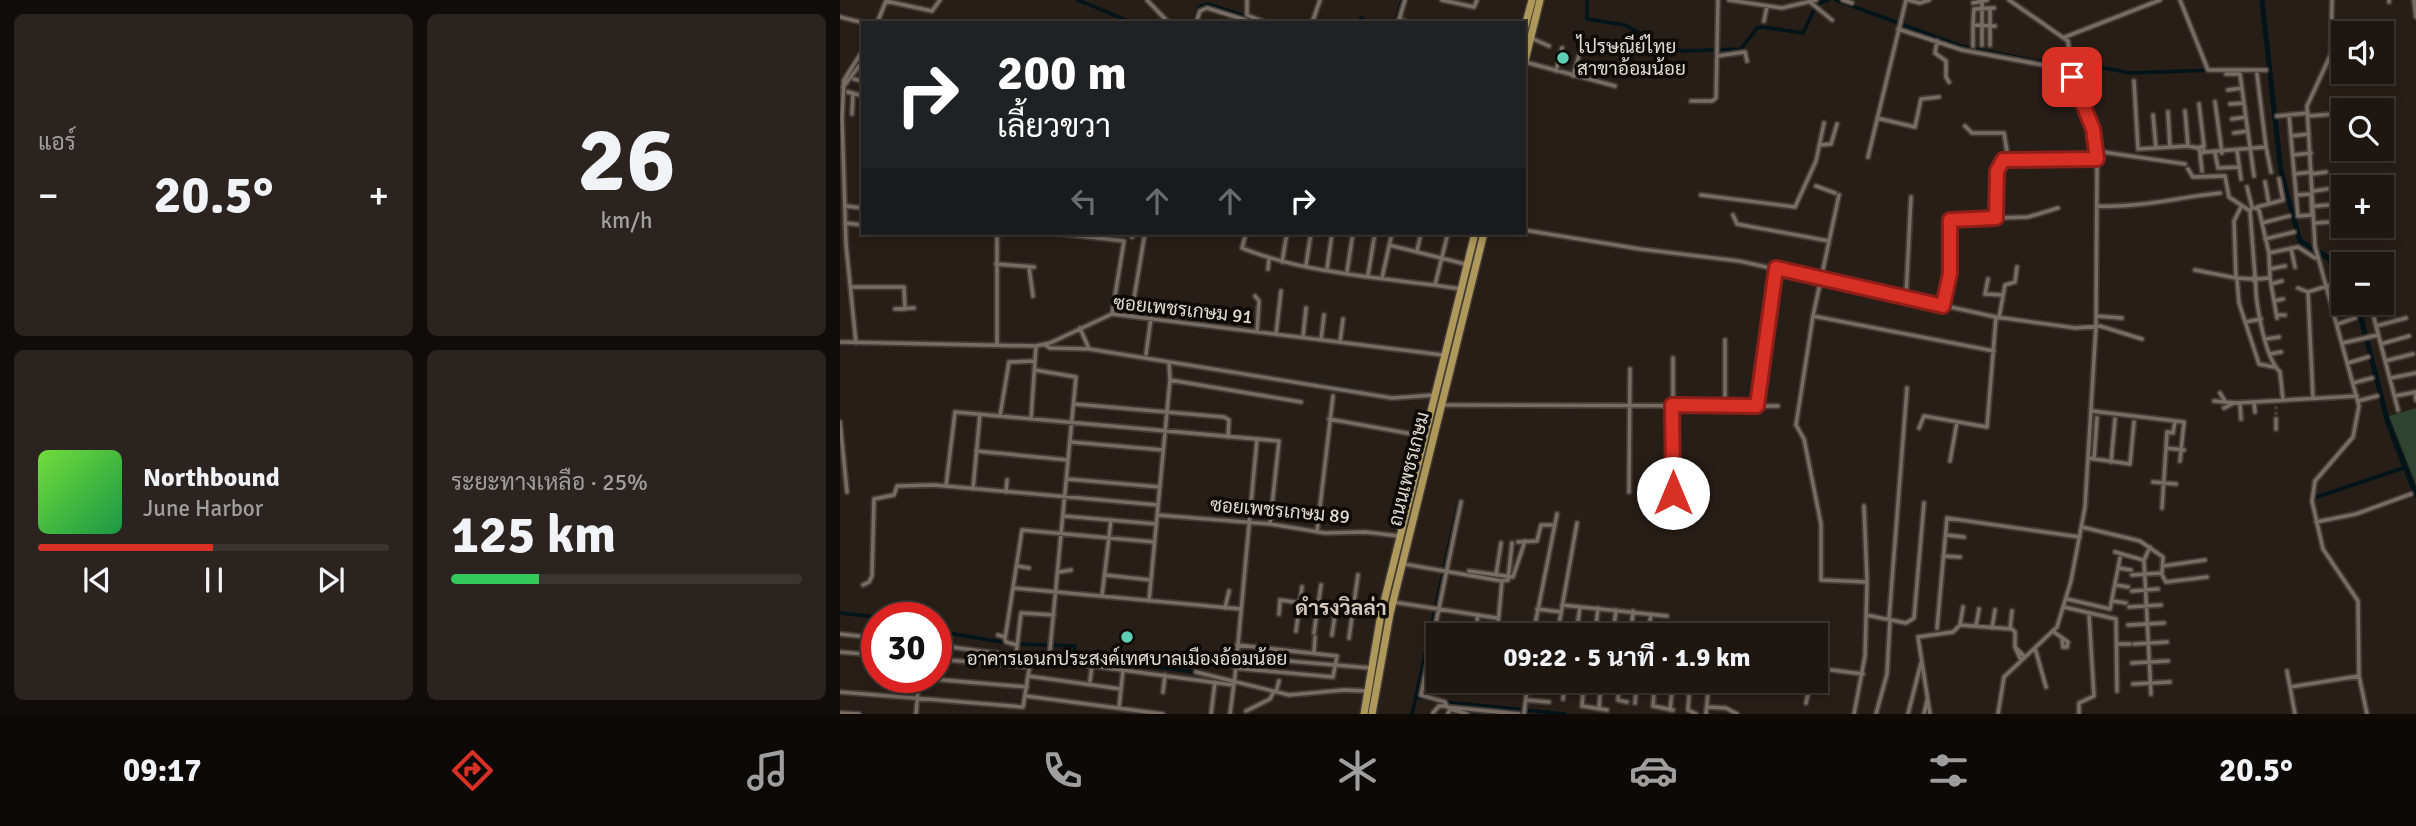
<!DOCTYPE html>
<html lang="th">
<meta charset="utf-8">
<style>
body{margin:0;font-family:Signika,Sarabun,sans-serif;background:#2a231f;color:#f1f3f6;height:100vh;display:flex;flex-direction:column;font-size:26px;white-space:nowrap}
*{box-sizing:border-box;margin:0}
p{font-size:23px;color:#a09f9f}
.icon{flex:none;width:38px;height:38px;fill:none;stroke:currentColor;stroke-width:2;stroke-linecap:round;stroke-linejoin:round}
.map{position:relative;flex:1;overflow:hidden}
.panel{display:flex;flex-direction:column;gap:14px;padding:14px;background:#100c09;width:840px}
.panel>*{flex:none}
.top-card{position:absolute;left:21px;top:21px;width:665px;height:214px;border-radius:0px;box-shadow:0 4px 10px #0003,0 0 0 2px #3b3531;background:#202124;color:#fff;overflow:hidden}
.fabs{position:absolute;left:1491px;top:21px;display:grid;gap:14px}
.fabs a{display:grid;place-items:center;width:63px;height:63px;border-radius:0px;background:#1d1611;box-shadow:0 4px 10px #0003,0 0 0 2px #3b3531;font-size:35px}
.speed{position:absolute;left:21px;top:602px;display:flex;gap:14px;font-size:35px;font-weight:700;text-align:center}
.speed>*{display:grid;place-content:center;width:91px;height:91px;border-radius:50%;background:#1d1611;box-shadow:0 4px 10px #0003,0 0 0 2px #3b3531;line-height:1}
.speed .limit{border:10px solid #d22;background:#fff;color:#111}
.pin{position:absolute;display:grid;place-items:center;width:60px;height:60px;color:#fff;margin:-30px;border-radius:14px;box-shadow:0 4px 10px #0006}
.me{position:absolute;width:77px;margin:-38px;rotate:0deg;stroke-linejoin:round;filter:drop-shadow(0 0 5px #0008)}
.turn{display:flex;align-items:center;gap:24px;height:147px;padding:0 21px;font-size:32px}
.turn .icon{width:91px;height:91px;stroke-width:2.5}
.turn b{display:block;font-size:49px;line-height:60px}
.lanes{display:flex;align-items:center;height:66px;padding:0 21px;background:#0003;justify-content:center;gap:35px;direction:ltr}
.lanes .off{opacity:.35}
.big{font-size:52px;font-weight:700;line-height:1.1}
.panel .tile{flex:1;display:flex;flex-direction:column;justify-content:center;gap:10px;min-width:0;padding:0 24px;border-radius:10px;background:#2a231f}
.panel .dial{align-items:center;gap:0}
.dial b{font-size:91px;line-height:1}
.song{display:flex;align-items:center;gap:21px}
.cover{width:84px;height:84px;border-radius:10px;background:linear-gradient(135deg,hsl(100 70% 55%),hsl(140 70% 35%))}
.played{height:7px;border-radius:4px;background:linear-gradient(90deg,#d93025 50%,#3b3531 50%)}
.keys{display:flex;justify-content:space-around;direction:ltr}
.heat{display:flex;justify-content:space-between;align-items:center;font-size:38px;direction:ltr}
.charge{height:10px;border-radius:5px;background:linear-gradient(90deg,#34c759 25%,#3b3531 0)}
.panel .tiles{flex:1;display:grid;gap:14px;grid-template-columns:repeat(2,1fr)}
.trip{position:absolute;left:586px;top:623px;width:402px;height:70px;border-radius:0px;background:#1d1611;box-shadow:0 4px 10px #0003,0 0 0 2px #3b3531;font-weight:700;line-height:70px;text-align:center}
.tab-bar{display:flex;height:112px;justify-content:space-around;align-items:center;background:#0c0907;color:#a09f9f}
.tab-bar .icon{width:49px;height:49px}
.tab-bar .on{color:#d93025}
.tab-bar b{font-size:32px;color:#f1f3f6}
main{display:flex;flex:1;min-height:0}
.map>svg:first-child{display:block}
</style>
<main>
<section class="panel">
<div class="tiles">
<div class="tile"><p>แอร์</p>
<div class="heat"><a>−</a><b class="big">20.5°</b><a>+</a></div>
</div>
<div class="tile dial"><b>26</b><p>km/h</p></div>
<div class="tile">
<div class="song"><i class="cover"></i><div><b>Northbound</b><p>June Harbor</p></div></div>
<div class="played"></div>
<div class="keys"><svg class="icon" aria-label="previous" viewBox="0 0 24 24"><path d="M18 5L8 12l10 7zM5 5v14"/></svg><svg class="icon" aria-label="pause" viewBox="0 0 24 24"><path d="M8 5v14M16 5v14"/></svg><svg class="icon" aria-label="next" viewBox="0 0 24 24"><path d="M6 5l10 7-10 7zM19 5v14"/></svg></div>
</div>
<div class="tile"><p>ระยะทางเหลือ · 25%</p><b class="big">125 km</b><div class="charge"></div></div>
</div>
</section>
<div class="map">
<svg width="1576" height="714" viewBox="0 0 1576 714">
<rect width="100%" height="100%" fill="#271e17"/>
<path fill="#2e4331" d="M1576,408v76l-27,-68z"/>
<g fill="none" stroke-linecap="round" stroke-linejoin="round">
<path stroke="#001419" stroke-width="3.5" d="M238,0l55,23
M747,0v19l38,6 38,21 20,5 58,-2 16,-21 5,-1 41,6 14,-29 11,-4
M996,0l125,46 75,15h30l65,12 138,-5
M353,23l6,-16 9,-3 51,17
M517,23l4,-5 10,5
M555,23l7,-23
M437,378l79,12
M1474,498l89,-30
M0,613l46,5
M96,631l71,12
M174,644l61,2 -1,10 121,16 3,-2
M578,697l15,3
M604,702l121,12
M572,714l46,-210"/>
<path stroke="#001419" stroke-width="5" d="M1422,0l19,172 19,69 27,16 16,17
M1517,303l31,120 28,72"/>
<path stroke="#433a34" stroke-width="3.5" stroke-dasharray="3.5 2" stroke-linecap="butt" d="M1436,406v13"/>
<defs>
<path id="minor" d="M307,0l22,23
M407,0v15l20,8
M602,0l32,7 3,-7
M889,0l53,8 34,-8
M1003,0l9,3
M1068,0l12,3 9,-3
M1340,0l28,70h58
M1492,0l-1,54 -24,52 8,140 44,160 -6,31 -38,44 -3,20 11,48 35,52 1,75 8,38
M1549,0v2
M1574,0l2,17
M970,2l22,18
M1133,3l14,-3
M1142,3v42
M1150,8v37
M1154,8l-20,1 -1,16 22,1
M0,17l24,6
M560,19l8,4
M924,21l3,-15
M37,23l9,-22 46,10 8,-11
M356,23l4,-12 7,-3 48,15
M472,23l8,-23
M520,23h2
M558,23l7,-23
M1058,29l64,21 86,16
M1225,37l95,-37
M691,38l18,8
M1097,41l-2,12 11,8v16l3,5
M1133,46v-21
M877,56l28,-4 2,9
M685,62l90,24
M716,71l6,-23
M1386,74h14l14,102
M1417,74l9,73
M733,76l9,-31h11
M14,79l9,2
M1294,81l4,68
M3,87l20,-26
M1388,90l14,-2
M8,92l15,4
M851,101h21l4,-3 2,-98
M1375,102l7,51
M1359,104l5,42
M1390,104l14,-1
M1345,111l3,35
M1328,112l2,35
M12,114l1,-21
M1313,115l3,33
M1449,115l9,101 14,-1 -1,-21
M1437,116l31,-3
M1469,116l25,-2
M1037,118l38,9 6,-28 18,-2
M1392,119l14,-2
M1125,126l7,7h32l4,25
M1394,133l14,-2
M1451,136l18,-2
M980,145l11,-1 6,-20
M1298,149l50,-3 10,2 4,-2 3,6 -4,1 -3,-5
M1397,150l4,29
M1256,151l89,13
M1365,152l61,-5 5,25
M1360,153l2,18
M1375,153l3,15 21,-1
M1453,155l18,-2
M1028,157l38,-157
M1348,169l5,8 32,-1 4,21 21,14
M1454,174l18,-2
M1472,174l14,-2
M1425,182l4,22
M976,186l19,7
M1407,187l5,20
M1474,191l13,-2
M861,195l94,12 21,-46 8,-38
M999,195l-26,121 -17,109 8,14 17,85v56l46,2 -2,74 -11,58
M1456,195l15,-1
M5,206l18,2
M1258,206c42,2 81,-9 122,-13
M1475,206l14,-1
M1401,207l-7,14 2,57 16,1
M1417,207l26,-7 -4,-21
M893,215l4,9 92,17
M1156,218l32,-1 30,-9
M5,223l18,2
M1422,223l27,-7
M1476,223l14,-1
M684,230l116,19 99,12 257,56 80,11 24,-2 42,13
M214,233l70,8 -12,73
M406,233l-4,15c66,27 149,30 219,41
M292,237l5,-4
M1425,239l29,-7
M549,245l76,19
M1451,248l4,19
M577,251l4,-18
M442,262l5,-29
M156,264l38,3
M466,265l5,-32
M189,267l4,29
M428,269l1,-10
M487,269l5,-36
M1430,269l15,-3
M1355,270l41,8
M507,272l6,-39
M528,275l7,-42
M1415,276l-5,-65 2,-4 7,3 10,43
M542,278l10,-45
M1430,278l7,40
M1148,279l-3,15 18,1
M1397,279l2,24 20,61 15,3
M1417,279l13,-1 -1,-25 29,-6 17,11
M1414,281l-1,-3 3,-1c-2,19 8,80 24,95l3,28
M1431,284l11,-3
M595,285l13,-52
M13,287h51l1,22
M1458,288l10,4
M415,296l4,5 -2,31
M1066,296l5,-99
M1434,301l9,-2
M1493,305l10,-3
M1103,306l7,-33v-53l46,-2 1,-47 6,-11 94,-1
M55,309l19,-1
M1437,315h8
M291,316l14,-83
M973,316l181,35
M1256,316l26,2
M1159,318l6,-33 10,-3 2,-15
M1534,318l24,92
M1405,322l16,-3
M1498,324l17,-6
M1536,326l30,-8
M240,328l9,21
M436,334l5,-43
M463,337l3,-29
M1426,339l13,-2
M481,340l3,-25
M0,342l196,4 14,-3 62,-29 331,41
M500,342l3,-23
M16,343l-10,-99 -4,-127 2,-37 19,-30
M1503,343l35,-8
M1541,344l28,-8
M157,345v-112
M205,345l5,3 39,1 303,49 43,-3
M306,354l5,-36
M1430,354l11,-2
M833,358v135
M1545,361l28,-7
M1508,363l20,-6
M195,370l41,7 -27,283
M1551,378l25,-5
M330,380l131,22
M1513,383l19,-5
M1575,392l1,8
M1380,393l5,8
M1555,396l21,-4
M1473,398l-5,-106 35,-11
M1374,401l22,2 121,-7
M1518,401l19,-5
M1414,402l1,10
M1400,403l1,16
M234,404l150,13 5,3 -1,17
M604,405l334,1
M885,406v-66
M917,406l19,-138
M1384,408l8,-4
M1252,411l92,11 -4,39
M160,416l9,-54 26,-1
M191,419l5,-73
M489,419l94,17
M1436,419v10
M0,422l7,70
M1079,428l5,-12 63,11 9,-110
M231,442l92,8
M1326,448l1,-16 6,1 2,-12
M136,451l92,9
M1248,458l42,6 4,-42
M1254,459l3,-41
M1110,461l7,-39
M1271,462l4,-43
M227,479l93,8
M833,482l29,-1
M1313,482l23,2
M106,486l9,-74 324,29 -9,83
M133,489l7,-75
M166,492l1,-12
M789,492l1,-123
M621,502l-40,193 24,7 2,5 72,7
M1024,506l3,75
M1322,508l4,-60 18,2
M317,515l113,9 55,9 40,-1 34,4
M224,516l92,8
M1476,522l40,-8 55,-20
M1242,527l58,14 23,16 -1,16 -30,2
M477,532l16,-136
M1106,535l18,2
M678,542l19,-1 4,-16h11
M1310,547l-6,13 7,134
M1275,552l28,8
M1103,556l17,1
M564,564l98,17
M177,566l12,2
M1323,566l42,-6
M1279,568l12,2
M629,571l44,6 12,-36
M219,572l12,-2
M1321,573l5,9 41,-5
M265,575l46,5
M656,575l5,-32
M23,585l6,-3 3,-6 2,-77 20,-4 3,-9 37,-1 224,20
M1276,585l12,2
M174,588l227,21
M1292,591l26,-2
M262,596l9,-76
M1227,599l43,10 10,-51
M309,601l21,-221 -1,-17
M1273,601l13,2
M553,602l104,16
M722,605l105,11
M1224,607l52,12 1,72
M1289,607l32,-2
M385,608l4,-17
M697,609l24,3
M439,614l1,-14 99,14
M1026,615l40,8 8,-5 10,-115
M1049,619l18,-231
M1120,625l3,-18
M1288,625l36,-2
M1136,626l3,-17
M1097,628l10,-110 133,19
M1152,628l3,-18
M1170,629l2,-18
M718,630l19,-107
M456,631l6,-44
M1214,632l14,10 -1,5h-4l-1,-9
M474,633l7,-48
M0,634l37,4
M773,634l3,-24
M158,635l7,2
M492,635l4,-27
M635,635l3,-20
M657,635l5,-54 6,-1 4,-37
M693,635l24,-121
M736,635l4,-28
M755,635l3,-27
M791,635l2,-24
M808,635l3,-21
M509,638l9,-63
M1277,644h13
M1294,644l33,-2
M96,645l297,40
M177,645l-11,-3 -1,-3 17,-109 132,12
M1195,648l11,39
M0,652l37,3
M474,652l1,-15
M398,654l3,3 -3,3 -3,-3z
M176,655l5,-42 33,2
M397,655l20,-216
M401,657l130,11
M96,659l93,8
M1181,660l-6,-13 10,10
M1292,663l36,-2
M395,668l98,9 4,-21 -100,-11
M976,668l47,6
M1447,671l8,43
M356,672l93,23 55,-5 23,1
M188,676l93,13 -2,19
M79,678l108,9
M250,681l2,-16
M744,681l-2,25 25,4
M779,681l-1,19 9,2
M815,681l-2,25 20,4
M850,681l-2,29 8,4
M881,681l10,1
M1293,684l37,-2
M1450,687l69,-11
M281,689l2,-19
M0,692l183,15 8,-49
M323,692l2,-17
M436,692l3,-11
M186,696l137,18
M723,699l2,-18
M686,700l23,2
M795,703l2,-22
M966,703l5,-22
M867,707l19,1 11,6
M759,709l2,-28
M830,710l3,-29
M406,711l24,-12 4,-8
M0,713l19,1
M593,713l6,-7h6
M76,714l3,-37
M371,714l4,-32
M390,714l7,-54
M608,714l2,-5 17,5
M684,714l4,-33
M866,714l3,-33
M1036,714l11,-40 3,-54
M1068,714l13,-51
M1084,714l3,-13
M1090,714l-12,-77 35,-5 7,-7 52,4 3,3v15
M1158,714l6,-37 53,-50 14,-46 14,-74 11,-181 1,-158 -4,-39 -21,-52 -4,-36 -59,-41
M1239,714v-11l15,-7 -5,-81"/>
<path id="primary" d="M684,30l8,-30
M684,65l16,-65
M524,714l17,-100 94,-381
M532,714l18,-100 94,-381"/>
</defs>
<use href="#minor" stroke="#423a35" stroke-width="7"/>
<use href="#primary" stroke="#423a35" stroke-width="10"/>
<use href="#minor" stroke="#776c63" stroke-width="3.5"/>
<use href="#primary" stroke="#ae995b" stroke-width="7"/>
</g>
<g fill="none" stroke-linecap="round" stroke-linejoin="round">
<defs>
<path id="route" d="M833,493l-1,-88 85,1 19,-138 167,38 7,-33v-53l46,-2 1,-47 6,-11 94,-1 -4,-30 -21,-52"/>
</defs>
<use href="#route" stroke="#8d1f18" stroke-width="18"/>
<use href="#route" stroke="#d93025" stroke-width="12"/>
</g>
<g fill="#5eceb7" stroke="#0d0906" stroke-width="2.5">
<circle cx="723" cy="58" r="7"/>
<circle cx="287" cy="637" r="7"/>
</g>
<g text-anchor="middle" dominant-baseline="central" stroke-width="7" stroke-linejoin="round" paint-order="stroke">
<g font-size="19" fill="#e0dad5" stroke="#0d0906" text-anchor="start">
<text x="737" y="47">ไปรษณีย์ไทย<tspan x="737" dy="22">สาขาอ้อมน้อย</tspan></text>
<text x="287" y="659" text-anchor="middle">อาคารเอนกประสงค์เทศบาลเมืองอ้อมน้อย</text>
</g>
<g font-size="19" fill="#e0dad5" stroke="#0d0906">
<text transform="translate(343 310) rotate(6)">ซอยเพชรเกษม 91</text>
<text transform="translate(569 469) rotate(-76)">ถนนเพชรเกษม</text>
<text transform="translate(440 511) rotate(5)">ซอยเพชรเกษม 89</text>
</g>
<g font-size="21" font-weight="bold" fill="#d4c8be" stroke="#0d0906">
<text x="501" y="608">ดำรงวิลล่า</text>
</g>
</g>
</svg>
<div class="fabs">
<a><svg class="icon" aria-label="sound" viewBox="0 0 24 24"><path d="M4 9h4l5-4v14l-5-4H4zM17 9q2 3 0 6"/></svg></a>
<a><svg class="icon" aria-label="search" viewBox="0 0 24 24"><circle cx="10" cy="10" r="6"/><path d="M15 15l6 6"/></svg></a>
<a>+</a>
<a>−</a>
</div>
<div class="speed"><div class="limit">30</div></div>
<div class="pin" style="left:1232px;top:77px;background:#d93025"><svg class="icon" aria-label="arrive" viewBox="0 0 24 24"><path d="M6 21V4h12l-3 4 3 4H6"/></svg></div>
<svg class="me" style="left:833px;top:493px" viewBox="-20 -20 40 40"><circle r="19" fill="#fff"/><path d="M0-13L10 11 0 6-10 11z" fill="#d93025"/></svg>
<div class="trip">09:22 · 5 นาที · 1.9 km</div>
<div class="top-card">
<div class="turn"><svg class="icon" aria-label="right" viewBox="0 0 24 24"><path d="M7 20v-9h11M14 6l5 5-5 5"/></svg><div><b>200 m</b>เลี้ยวขวา</div></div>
<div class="lanes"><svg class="icon off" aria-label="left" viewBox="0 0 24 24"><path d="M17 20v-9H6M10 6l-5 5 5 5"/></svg><svg class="icon off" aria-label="ahead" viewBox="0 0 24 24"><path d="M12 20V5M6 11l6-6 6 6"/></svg><svg class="icon off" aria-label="ahead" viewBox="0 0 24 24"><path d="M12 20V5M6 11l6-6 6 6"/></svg><svg class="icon" aria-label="right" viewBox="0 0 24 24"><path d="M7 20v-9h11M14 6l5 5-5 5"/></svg></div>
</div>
</div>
</main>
<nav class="tab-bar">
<b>09:17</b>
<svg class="icon on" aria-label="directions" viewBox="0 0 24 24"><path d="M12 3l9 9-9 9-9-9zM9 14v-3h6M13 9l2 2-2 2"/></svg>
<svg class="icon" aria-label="music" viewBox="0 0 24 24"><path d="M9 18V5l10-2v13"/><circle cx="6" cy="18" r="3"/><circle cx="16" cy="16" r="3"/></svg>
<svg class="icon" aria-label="phone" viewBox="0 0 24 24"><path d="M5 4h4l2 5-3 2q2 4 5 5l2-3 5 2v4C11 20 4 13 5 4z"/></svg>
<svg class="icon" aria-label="climate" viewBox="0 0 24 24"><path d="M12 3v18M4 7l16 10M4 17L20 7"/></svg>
<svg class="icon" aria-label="car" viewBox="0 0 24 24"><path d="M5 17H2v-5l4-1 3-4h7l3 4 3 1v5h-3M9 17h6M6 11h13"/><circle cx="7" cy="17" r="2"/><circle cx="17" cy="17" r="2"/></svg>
<svg class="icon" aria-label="filters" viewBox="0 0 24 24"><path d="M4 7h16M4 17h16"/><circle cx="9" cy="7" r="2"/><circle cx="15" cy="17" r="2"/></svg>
<b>20.5°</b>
</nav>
